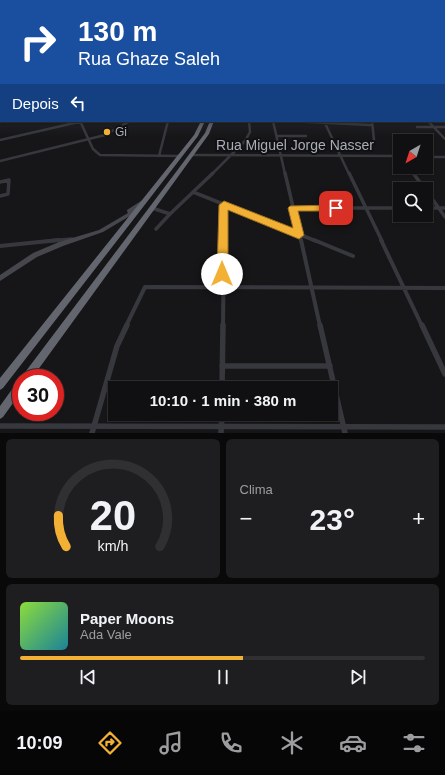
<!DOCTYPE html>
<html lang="pt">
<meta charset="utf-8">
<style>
body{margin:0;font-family:Helvetica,sans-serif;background:#1e1e20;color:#f1f3f6;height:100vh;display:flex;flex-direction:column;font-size:15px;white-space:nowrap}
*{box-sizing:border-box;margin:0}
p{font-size:13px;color:#9c9d9f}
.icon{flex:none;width:22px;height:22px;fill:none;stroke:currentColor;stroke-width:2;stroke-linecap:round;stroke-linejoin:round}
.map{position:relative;height:433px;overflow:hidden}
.sheet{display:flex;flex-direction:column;gap:6px;padding:6px;background:#09090a;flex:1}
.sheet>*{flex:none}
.top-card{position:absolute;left:0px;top:0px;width:445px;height:122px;box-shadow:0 1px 3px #0004,0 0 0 1px #303032;background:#1a4fa0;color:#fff;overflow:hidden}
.needle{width:26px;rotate:219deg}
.fabs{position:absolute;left:393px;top:134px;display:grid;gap:8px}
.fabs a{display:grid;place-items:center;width:40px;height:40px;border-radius:0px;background:#101012;box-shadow:0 1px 3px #0004,0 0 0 1px #303032;font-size:20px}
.speed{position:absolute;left:12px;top:369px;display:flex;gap:8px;font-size:20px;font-weight:700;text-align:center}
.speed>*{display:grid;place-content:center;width:52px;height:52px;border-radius:50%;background:#101012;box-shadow:0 1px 3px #0004,0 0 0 1px #303032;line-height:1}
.speed .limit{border:6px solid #d22;background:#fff;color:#111}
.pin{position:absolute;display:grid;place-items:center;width:34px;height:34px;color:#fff;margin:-17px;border-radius:8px;box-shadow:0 2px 6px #0006}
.me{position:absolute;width:44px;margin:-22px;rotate:0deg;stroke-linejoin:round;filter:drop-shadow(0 0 3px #0008)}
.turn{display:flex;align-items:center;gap:14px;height:84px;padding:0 12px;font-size:18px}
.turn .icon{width:52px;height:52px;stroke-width:2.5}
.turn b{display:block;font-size:28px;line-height:34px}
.then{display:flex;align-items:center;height:38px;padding:0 12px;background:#0003;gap:8px;font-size:15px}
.big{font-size:30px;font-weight:700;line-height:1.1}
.sheet .card{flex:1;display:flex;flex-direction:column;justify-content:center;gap:6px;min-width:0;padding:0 14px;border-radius:6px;background:#1e1e20}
.sheet .dial{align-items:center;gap:0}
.dial svg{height:104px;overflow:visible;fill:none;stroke:#303032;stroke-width:7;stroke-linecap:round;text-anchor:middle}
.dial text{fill:#f1f3f6;stroke:none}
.song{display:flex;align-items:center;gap:12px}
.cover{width:48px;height:48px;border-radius:6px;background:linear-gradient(135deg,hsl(90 70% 55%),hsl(190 70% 35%))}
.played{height:4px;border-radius:2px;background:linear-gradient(90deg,#f2b134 55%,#303032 55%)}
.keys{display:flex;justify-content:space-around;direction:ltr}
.heat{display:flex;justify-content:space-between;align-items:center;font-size:22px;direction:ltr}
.sheet .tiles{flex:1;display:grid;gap:6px;grid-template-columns:1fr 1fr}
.card:last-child{grid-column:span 2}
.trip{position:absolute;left:108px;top:381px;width:230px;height:40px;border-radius:0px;background:#101012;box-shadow:0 1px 3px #0004,0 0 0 1px #303032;font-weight:700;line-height:40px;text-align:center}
.tabs{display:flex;height:64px;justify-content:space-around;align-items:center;background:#060607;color:#9c9d9f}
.tabs .icon{width:28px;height:28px}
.tabs .current{color:#f2b134}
.tabs b{font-size:18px;color:#f1f3f6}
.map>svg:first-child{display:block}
</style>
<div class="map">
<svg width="445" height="433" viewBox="0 0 445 433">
<rect width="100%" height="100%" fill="#161618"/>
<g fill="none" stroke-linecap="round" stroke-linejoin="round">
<path stroke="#37383d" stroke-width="2.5" d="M80,121l13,28 7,6 80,1
M273,121l12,53
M287,121l84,4
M324,121l25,53
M372,121l2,19
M428,121l17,18
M417,127h28
M277,136h29
M0,140l83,-19
M191,155l209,1
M159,156l9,-35
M426,157h19
M0,161l105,-26 25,-14
M409,167l5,7
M212,174l33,-33 5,-9 -1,-11"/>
<path stroke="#37383d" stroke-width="3.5" d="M285,173l16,68
M349,173l33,68
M413,173l12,16
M0,182l9,-2 -1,14 -8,2
M426,190l19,27
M193,192l123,49
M152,208l18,6 43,-41
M293,208h107
M426,208h19
M156,229l14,-15
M48,241l24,-2
M224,241v-36"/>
<path stroke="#37383d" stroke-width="4" d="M301,240l19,86
M314,240l39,16
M381,240l41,86
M0,246l59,-6
M126,326l19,-39 300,1
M223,326l1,-86"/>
<path stroke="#37383d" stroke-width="5.5" d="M320,325l25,108
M422,325l23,49
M222,366h108
M222,388l1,-63
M0,426l445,1
M92,433l25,-87 10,-21
M221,433l1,-19"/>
<path fill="#45474d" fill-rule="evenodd" d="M444,84h1v2h-1z
M144,199l2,2 -8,6 2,2v1l-37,22 -40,14 -26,11 -37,24v-6l33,-22 26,-11 40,-12 29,-17 -1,-2v-1z"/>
<path fill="#63666e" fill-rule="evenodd" d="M201,121h4l-7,15 -195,252 -3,2v-12l178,-223 16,-20z
M210,121h4l-5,13 -177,244h-11l2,-3 159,-211 23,-31z
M21,379v13l-18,25 -3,2v-13l18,-25z"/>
</g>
<linearGradient id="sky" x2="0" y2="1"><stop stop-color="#0c0c0d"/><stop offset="0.55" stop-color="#363c48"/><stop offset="1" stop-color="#363c48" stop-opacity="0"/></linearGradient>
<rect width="445" height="137" fill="url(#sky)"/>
<path fill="#f2b134" stroke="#9d7322" d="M224,201l69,27 -5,-20 2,-2 46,-1 5,3 -5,3h-38l6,24 -5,4 -71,-29v64l-2,3 -4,2 -4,-2 -1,-3 2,-69z"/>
<circle fill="#f2b134" stroke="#111113" stroke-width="1.5" cx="107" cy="132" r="4"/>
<g text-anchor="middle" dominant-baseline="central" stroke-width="4" stroke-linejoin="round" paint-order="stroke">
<g font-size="12" fill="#a8adb8" stroke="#111113" text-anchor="start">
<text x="115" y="132">Gi</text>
</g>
<g font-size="14" fill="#a8adb8" stroke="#111113">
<text x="295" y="145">Rua Miguel Jorge Nasser</text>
</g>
</g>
</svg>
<div class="fabs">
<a><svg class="needle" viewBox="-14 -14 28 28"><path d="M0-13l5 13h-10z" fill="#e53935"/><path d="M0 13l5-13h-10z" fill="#9c9d9f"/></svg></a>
<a><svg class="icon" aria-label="search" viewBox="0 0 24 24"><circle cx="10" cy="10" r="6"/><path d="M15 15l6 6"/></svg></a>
</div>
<div class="speed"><div class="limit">30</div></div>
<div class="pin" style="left:336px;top:208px;background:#d93025"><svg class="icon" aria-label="arrive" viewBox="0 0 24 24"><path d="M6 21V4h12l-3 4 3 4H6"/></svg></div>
<svg class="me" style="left:222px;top:274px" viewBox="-20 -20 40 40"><circle r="19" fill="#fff"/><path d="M0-13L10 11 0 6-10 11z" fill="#f2b134"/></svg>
<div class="trip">10:10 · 1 min · 380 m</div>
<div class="top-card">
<div class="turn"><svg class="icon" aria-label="right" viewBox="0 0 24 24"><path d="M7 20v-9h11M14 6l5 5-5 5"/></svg><div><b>130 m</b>Rua Ghaze Saleh</div></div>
<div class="then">Depois<svg class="icon" aria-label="left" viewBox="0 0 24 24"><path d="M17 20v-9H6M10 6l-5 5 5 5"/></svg></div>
</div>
</div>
<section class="sheet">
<div class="tiles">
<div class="card dial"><svg viewBox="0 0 100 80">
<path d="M14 69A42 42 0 1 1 86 69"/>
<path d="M14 69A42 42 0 0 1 8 45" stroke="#f2b134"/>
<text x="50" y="56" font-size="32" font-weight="700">20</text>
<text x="50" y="72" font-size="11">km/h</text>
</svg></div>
<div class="card"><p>Clima</p>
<div class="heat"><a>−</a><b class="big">23°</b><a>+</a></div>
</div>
<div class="card">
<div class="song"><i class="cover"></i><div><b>Paper Moons</b><p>Ada Vale</p></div></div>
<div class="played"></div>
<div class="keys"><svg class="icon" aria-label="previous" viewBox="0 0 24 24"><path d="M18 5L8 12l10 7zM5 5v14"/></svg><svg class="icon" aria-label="pause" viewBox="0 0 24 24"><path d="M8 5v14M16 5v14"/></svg><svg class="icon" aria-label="next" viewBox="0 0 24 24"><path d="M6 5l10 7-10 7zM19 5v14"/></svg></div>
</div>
</div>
</section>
<nav class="tabs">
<b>10:09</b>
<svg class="icon current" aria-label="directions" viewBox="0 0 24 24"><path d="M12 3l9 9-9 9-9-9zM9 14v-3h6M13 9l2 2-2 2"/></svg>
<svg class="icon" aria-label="music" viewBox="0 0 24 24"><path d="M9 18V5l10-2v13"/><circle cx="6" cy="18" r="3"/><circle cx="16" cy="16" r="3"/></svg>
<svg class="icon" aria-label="phone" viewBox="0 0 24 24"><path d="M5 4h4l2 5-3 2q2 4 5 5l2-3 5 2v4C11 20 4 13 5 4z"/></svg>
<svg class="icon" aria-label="climate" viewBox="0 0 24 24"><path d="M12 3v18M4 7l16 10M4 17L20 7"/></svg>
<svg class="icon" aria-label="car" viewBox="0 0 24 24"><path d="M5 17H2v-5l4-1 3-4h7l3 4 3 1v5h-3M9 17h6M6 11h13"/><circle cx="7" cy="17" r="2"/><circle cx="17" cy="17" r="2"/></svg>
<svg class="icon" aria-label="filters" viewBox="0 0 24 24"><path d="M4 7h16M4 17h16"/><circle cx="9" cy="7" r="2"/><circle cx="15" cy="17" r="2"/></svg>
</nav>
